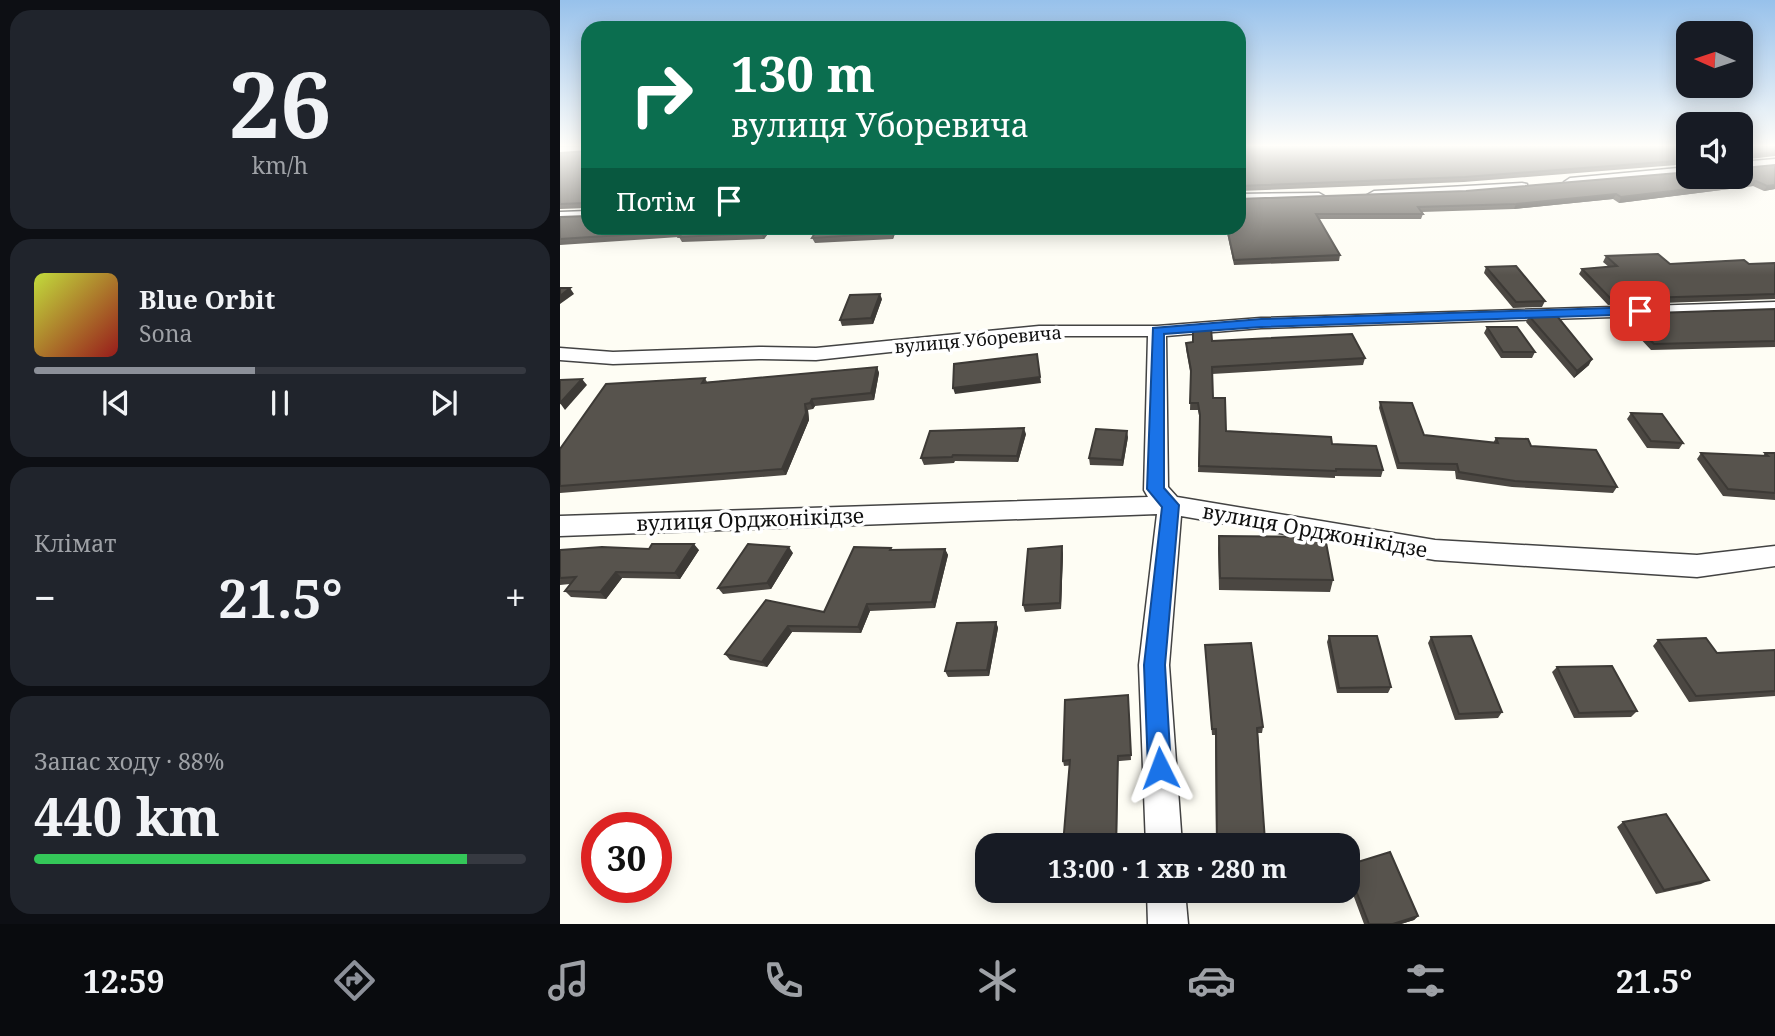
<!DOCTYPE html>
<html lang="uk">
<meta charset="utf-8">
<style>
body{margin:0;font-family:"Noto Serif",serif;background:#20242c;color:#f1f3f6;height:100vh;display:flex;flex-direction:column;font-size:26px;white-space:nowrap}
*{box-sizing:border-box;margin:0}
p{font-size:23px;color:#9ea1a6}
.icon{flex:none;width:38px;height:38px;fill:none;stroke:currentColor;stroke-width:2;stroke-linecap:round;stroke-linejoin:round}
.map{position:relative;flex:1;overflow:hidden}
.panel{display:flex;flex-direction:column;gap:10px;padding:10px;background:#0d0f14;width:560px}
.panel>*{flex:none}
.banner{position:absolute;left:21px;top:21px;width:665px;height:214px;border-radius:21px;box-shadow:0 4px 18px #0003;background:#0b6e4f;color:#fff;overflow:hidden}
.needle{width:46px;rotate:273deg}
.fabs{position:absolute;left:1116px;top:21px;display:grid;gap:14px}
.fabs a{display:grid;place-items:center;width:77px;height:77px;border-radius:14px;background:#171b24;box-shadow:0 4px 18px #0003;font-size:35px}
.speed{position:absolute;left:21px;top:812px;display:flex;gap:14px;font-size:35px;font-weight:700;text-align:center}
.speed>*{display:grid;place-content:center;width:91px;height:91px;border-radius:50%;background:#171b24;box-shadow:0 4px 18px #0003;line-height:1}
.speed .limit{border:10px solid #d22;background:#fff;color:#111}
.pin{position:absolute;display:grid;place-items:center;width:60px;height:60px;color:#fff;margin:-30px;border-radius:14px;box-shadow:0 4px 10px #0006}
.me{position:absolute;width:77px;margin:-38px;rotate:357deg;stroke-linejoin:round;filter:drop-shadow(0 0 5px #0008)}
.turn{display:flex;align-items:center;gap:24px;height:147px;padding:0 35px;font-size:32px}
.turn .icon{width:91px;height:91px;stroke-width:2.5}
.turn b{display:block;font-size:49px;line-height:60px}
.then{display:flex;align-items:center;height:66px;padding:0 35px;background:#0003;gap:14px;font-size:26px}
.big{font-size:52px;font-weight:700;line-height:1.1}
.panel .card{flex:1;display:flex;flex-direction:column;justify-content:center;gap:10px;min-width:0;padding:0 24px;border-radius:21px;background:#20242c}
.panel .dial{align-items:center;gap:0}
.dial b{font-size:91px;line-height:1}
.song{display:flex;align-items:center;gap:21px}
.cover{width:84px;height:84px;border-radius:10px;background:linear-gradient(135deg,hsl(70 70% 55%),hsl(0 70% 35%))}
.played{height:7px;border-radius:4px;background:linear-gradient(90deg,#8c9099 45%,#363941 45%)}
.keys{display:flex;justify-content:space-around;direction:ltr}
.heat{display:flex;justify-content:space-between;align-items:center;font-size:38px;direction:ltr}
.charge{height:10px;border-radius:5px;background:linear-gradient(90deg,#34c759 88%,#363941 0)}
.trip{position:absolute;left:415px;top:833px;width:385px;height:70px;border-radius:21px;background:#171b24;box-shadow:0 4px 18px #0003;font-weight:700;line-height:70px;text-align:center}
.menu{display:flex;height:112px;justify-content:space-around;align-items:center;background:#090b0e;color:#9ea1a6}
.menu .icon{width:49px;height:49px}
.menu .active{color:#8c9099}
.menu b{font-size:32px;color:#f1f3f6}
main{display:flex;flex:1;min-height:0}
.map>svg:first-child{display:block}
</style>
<main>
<section class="panel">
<div class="card dial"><b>26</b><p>km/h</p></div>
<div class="card">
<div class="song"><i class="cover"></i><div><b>Blue Orbit</b><p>Sona</p></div></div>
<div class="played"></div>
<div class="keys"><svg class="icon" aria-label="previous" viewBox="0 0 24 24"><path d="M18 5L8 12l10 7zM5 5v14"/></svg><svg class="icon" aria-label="pause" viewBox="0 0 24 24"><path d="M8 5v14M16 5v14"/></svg><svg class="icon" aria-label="next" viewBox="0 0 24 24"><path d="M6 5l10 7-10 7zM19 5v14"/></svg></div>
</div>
<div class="card"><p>Клімат</p>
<div class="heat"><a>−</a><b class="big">21.5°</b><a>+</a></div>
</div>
<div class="card"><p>Запас ходу · 88%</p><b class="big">440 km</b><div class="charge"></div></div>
</section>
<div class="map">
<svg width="1215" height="924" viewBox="0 0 1215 924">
<rect width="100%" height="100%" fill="#fefdf4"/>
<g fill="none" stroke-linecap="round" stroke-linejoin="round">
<defs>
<path id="street" d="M28,146v8l-28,1v-8z
M1215,159v8l-34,3v-8z
M1129,167v8l-119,11 -6,-4 6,-4z
M962,183l5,1v6l-153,9 -7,-4 7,-4z
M759,193l7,4 -2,3 -85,2v-8z
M28,211v8l-28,1v-8z
M1215,302v10l-514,16 -95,8 2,151 9,10 258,43 262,15 78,-9v20l-78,11 -262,-17 -254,-44 -12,149 13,180h-36l-7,-180 18,-151 -597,22v-20l588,-19 -4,-7 4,-154h-109l-223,24 -57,-1 -146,5 -53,-4v-12l53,4 146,-5 57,1 223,-22h118l104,-8z
M587,891h38l3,33h-40z"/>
</defs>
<use href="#street" stroke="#434343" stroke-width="3"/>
<use href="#street" fill="#fff" fill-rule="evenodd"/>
</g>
<path fill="#4b4742" d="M679,146h450v18l-225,18 -225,9z
M27,151l1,77h334h-25l-4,11 -78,4 -3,-5 4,-7 -49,4 -3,4 -82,3 -3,-5 -119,8v-28l27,-1v-8l-27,1v-56z
M1181,165l34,24 -11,2 -11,-5 -134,17 -6,-4 -99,10 -92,3 1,2 -2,5h-102l21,36 -1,6 -105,4 -8,-37h13v-29l227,-8 223,-19z
M495,228l-1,5 -24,1 -1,-5z
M1046,256l64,8 105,-1v36l-167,6 -29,-31 3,-5 27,-2 -6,-5z
M926,267l59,34 -3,6 -29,1 -29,-35z
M322,299l-9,25 -31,2 -2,-6z
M1215,309v38l-124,3 -29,-31 3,-5z
M969,316l60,49 -15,13 -48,-56z
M927,327l48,25 -3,6h-31l-17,-25z
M652,341l153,17 -2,7 -151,9 1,24 13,33 106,13 51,26 -2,7 -46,-1v2l-137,-6 2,-51 -2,-11h-8l1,-33 -5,-28v-6z
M317,367l2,6 -5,27 -59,6 -2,3 -5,1 1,10 -23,55 -226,18v-44l145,-71 2,4z
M820,402l44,33 69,8 3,-5 35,8 86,41 -4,6 -101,-6 -56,-8 -1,-8 -58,-2 -18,-61z
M1071,413l52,30 -4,6 -32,-1 -20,-29z
M466,434l-8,28 -63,-1 -1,2 -30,2 -3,-7z
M568,437l-5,29 -33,-1 -1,-7z
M1141,453l62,3 2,-3h10v47l-52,-4 -26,-37z
M659,536l114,44 -3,12 -111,-2 -1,-42z
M385,549l3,6 -13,53 -65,3 -9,22 -69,-1 -25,35 -37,-7 -5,-6 41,-54 58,12 68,-62z
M0,550h139l-19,29 -58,-1 -16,21 -35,-2 -6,-6 5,-7 -10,1z
M233,553l-22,36 -48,5 -5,-6z
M503,553l-2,56 -36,3 -2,-7z
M436,622l2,6 -9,48 -41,1 -3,-6z
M769,636l62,51 -3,6h-51l-10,-51z
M871,637l71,75 -4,6 -43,2 -27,-77z
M1098,640l59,13 58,-3v46l-86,6 -36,-56z
M645,645l58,82 -1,6h-4l7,108 -2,4 -47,-1 -1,-109h-3z
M997,667l80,44 -6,6 -57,1 -22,-46z
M568,695l3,65 -67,6 -1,-5z
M1063,822l86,58 -8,4 -45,10 -39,-67z
M788,865l70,51 -4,4 -13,4h-37l-16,-43z"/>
<path fill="#3d3a36" d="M1215,152v4l-34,4 1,-5z
M1196,181l-3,5 -134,17 2,-6z
M1215,185v4l-11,2 3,-5z
M1056,194l-3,5 -99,10 2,-5z
M334,228h3l-4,11 -1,-6z
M204,230l3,5 -3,4 -3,-6z
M10,288l4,6 -14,10v-8z
M320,294l2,5 -9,25 -2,-6z
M477,354l4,29 -86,11 -2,-6z
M1032,359l-3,6 -15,13 3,-7z
M317,367l2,6 -5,27 -3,-7z
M22,379l5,6 -22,25 -5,-7z
M252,399l3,7 -2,3 -3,-6z
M245,404l3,6 1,10 -23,55 -4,-6z
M464,428l2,6 -8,28 -1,-6z
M567,431l1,6 -5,29 -1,-6z
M134,544l5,6 -19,29 -5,-6z
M502,546l1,7 -2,56 -1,-6z
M229,547l4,6 -22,36 -4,-6z
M385,549l3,6 -13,53 -3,-6z
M56,572l6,6 -16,21 -6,-7z
M307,604l3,7 -9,22 -3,-6z
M436,622l2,6 -9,48 -2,-6z
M228,626l4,6 -25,35 -5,-5z
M558,756l-1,89h-1z
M858,916l-4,4 -13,4h-8z"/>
<path fill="#57534d" stroke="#3d3a36" stroke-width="2" d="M28,146v82h203l-27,2 -3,3 -82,4 5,-6 -124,8v-22l27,-1v-10l-2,-3 -25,1v-51l27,-2z
M679,146h450v14l-224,17 -226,9v1z
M1181,146h34v6l-33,3 -1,10z
M1181,165l3,3 31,-3v20l-8,1 -11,-5 -135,16 -5,-3 -100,10 -98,3 5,7h-107l24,41 -106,5 -7,-32h12v-29l227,-8 223,-19v5h52z
M258,228h76l-2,5 -80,5z
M469,228h25l-25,1z
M1098,254l12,10 74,-4 5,4 26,-1v31l-164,5 -29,-30 35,-3 -11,-10z
M956,266l29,35 -29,1 -30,-35z
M0,288h10l-10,8z
M320,294l-9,24 -31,2 10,-25z
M1215,309v32l-121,3 -29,-30z
M969,316h28l35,43 -15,12z
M927,327h30l18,25h-32z
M651,328l1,13 140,-7 13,24 -153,9 1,31h12l1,33 105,6 1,7 44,2 7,24 -47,-1v2l-137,-5 1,-51 -2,-12h-8l1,-33 -5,-27 7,-1v-12z
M477,354l3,23 -87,11 1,-24z
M317,367l-6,26 -59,6 -2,4 -5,1 1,9 -24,56 -222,17v-37l46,-65 99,-6 -3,5z
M22,379l-22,24v-23z
M820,402l32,1 12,32 74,8 -2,-5 32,1 3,7 65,4 21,37 -102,-6 -56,-9 -2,-8 -58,-1z
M1071,413l31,1 21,29 -32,-2z
M464,428l-7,28 -64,-1 -1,2 -31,1 9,-27z
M536,429l31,2 -5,29 -33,-2z
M1141,453l67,3 -3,-3h10v40l-47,-4z
M659,536l106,1 8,43 -113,-2z
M92,544h42l-19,29 -59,-1 -16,20 -35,-1 11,-14 -16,1v-28l42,-3 47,2z
M188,544l41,3 -22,36 -49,5z
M502,546l-2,57 -37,2 5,-56z
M294,547l37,1 -1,2 55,-1 -13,53 -65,2 -9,23 -70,-1 -26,36 -37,-8 41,-54 58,12z
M436,622l-9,48 -42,1 12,-48z
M769,636h48l14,51 -52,1z
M911,636l31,76 -43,2 -28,-77z
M1146,638l11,15 58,-3v41l-79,5 -38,-56z
M691,643l12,84 -6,1 8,113 -48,-2 -1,-110h-4l-7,-84z
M1052,666l25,45 -58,2 -22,-46z
M568,695l3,60 -13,1 -2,89h-53l7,-85 -7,1 2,-61z
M1106,814l43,66 -45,10 -41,-68z
M830,852l28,64 -25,8h-24l-21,-54v-5z"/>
<linearGradient id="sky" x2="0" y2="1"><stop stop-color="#97c1eb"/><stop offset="0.53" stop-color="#fffefa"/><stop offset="1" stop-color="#fffefa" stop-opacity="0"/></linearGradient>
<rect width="1215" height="275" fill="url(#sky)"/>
<path fill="#1a73e8" stroke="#114b97" stroke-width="2" d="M1080,307l4,1v6l-383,13 -97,7v154l15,17 -14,160 6,103 -3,8 -8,4 -9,-4 -3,-8 -4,-103 18,-158 -15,-18 6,-161 108,-9z"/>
<g text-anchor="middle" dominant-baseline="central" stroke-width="7" stroke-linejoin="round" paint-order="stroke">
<g font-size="18" fill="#101010" stroke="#fff">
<text transform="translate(418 339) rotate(-5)">вулиця Уборевича</text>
</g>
<g font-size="21" fill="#101010" stroke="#fff">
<text transform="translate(190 519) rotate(-2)">вулиця Орджонікідзе</text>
<text transform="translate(755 530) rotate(10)">вулиця Орджонікідзе</text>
</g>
</g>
</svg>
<div class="fabs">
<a><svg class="needle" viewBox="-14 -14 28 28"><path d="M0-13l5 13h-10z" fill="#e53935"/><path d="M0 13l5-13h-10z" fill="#9ea1a6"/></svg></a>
<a><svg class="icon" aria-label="sound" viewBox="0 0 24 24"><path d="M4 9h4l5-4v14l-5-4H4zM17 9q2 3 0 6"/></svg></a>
</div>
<div class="speed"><div class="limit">30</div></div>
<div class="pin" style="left:1080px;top:311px;background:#d93025"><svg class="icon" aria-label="arrive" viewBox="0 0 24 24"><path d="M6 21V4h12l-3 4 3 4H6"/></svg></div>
<svg class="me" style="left:600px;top:768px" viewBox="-20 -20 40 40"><path d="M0-17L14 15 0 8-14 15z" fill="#1a73e8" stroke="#fff" stroke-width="4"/></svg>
<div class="trip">13:00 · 1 хв · 280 m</div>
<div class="banner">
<div class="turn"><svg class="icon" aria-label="right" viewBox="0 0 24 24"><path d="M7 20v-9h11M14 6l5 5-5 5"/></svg><div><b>130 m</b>вулиця Уборевича</div></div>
<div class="then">Потім<svg class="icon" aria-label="arrive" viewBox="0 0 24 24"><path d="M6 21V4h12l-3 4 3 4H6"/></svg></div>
</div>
</div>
</main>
<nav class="menu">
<b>12:59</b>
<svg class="icon active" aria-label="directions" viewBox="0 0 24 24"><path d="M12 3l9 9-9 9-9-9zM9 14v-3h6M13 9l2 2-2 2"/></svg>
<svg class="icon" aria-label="music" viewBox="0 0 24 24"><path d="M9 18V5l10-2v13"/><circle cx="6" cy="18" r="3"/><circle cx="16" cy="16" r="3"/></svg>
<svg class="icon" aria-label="phone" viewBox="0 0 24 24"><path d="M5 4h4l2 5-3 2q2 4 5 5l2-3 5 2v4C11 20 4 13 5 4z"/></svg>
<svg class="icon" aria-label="climate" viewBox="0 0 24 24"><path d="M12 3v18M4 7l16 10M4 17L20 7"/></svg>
<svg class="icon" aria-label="car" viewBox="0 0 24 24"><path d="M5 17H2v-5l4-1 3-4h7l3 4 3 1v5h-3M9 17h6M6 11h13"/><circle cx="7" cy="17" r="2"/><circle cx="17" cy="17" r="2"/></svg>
<svg class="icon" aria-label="filters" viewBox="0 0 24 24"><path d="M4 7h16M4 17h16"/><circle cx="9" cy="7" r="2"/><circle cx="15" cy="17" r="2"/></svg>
<b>21.5°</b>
</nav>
